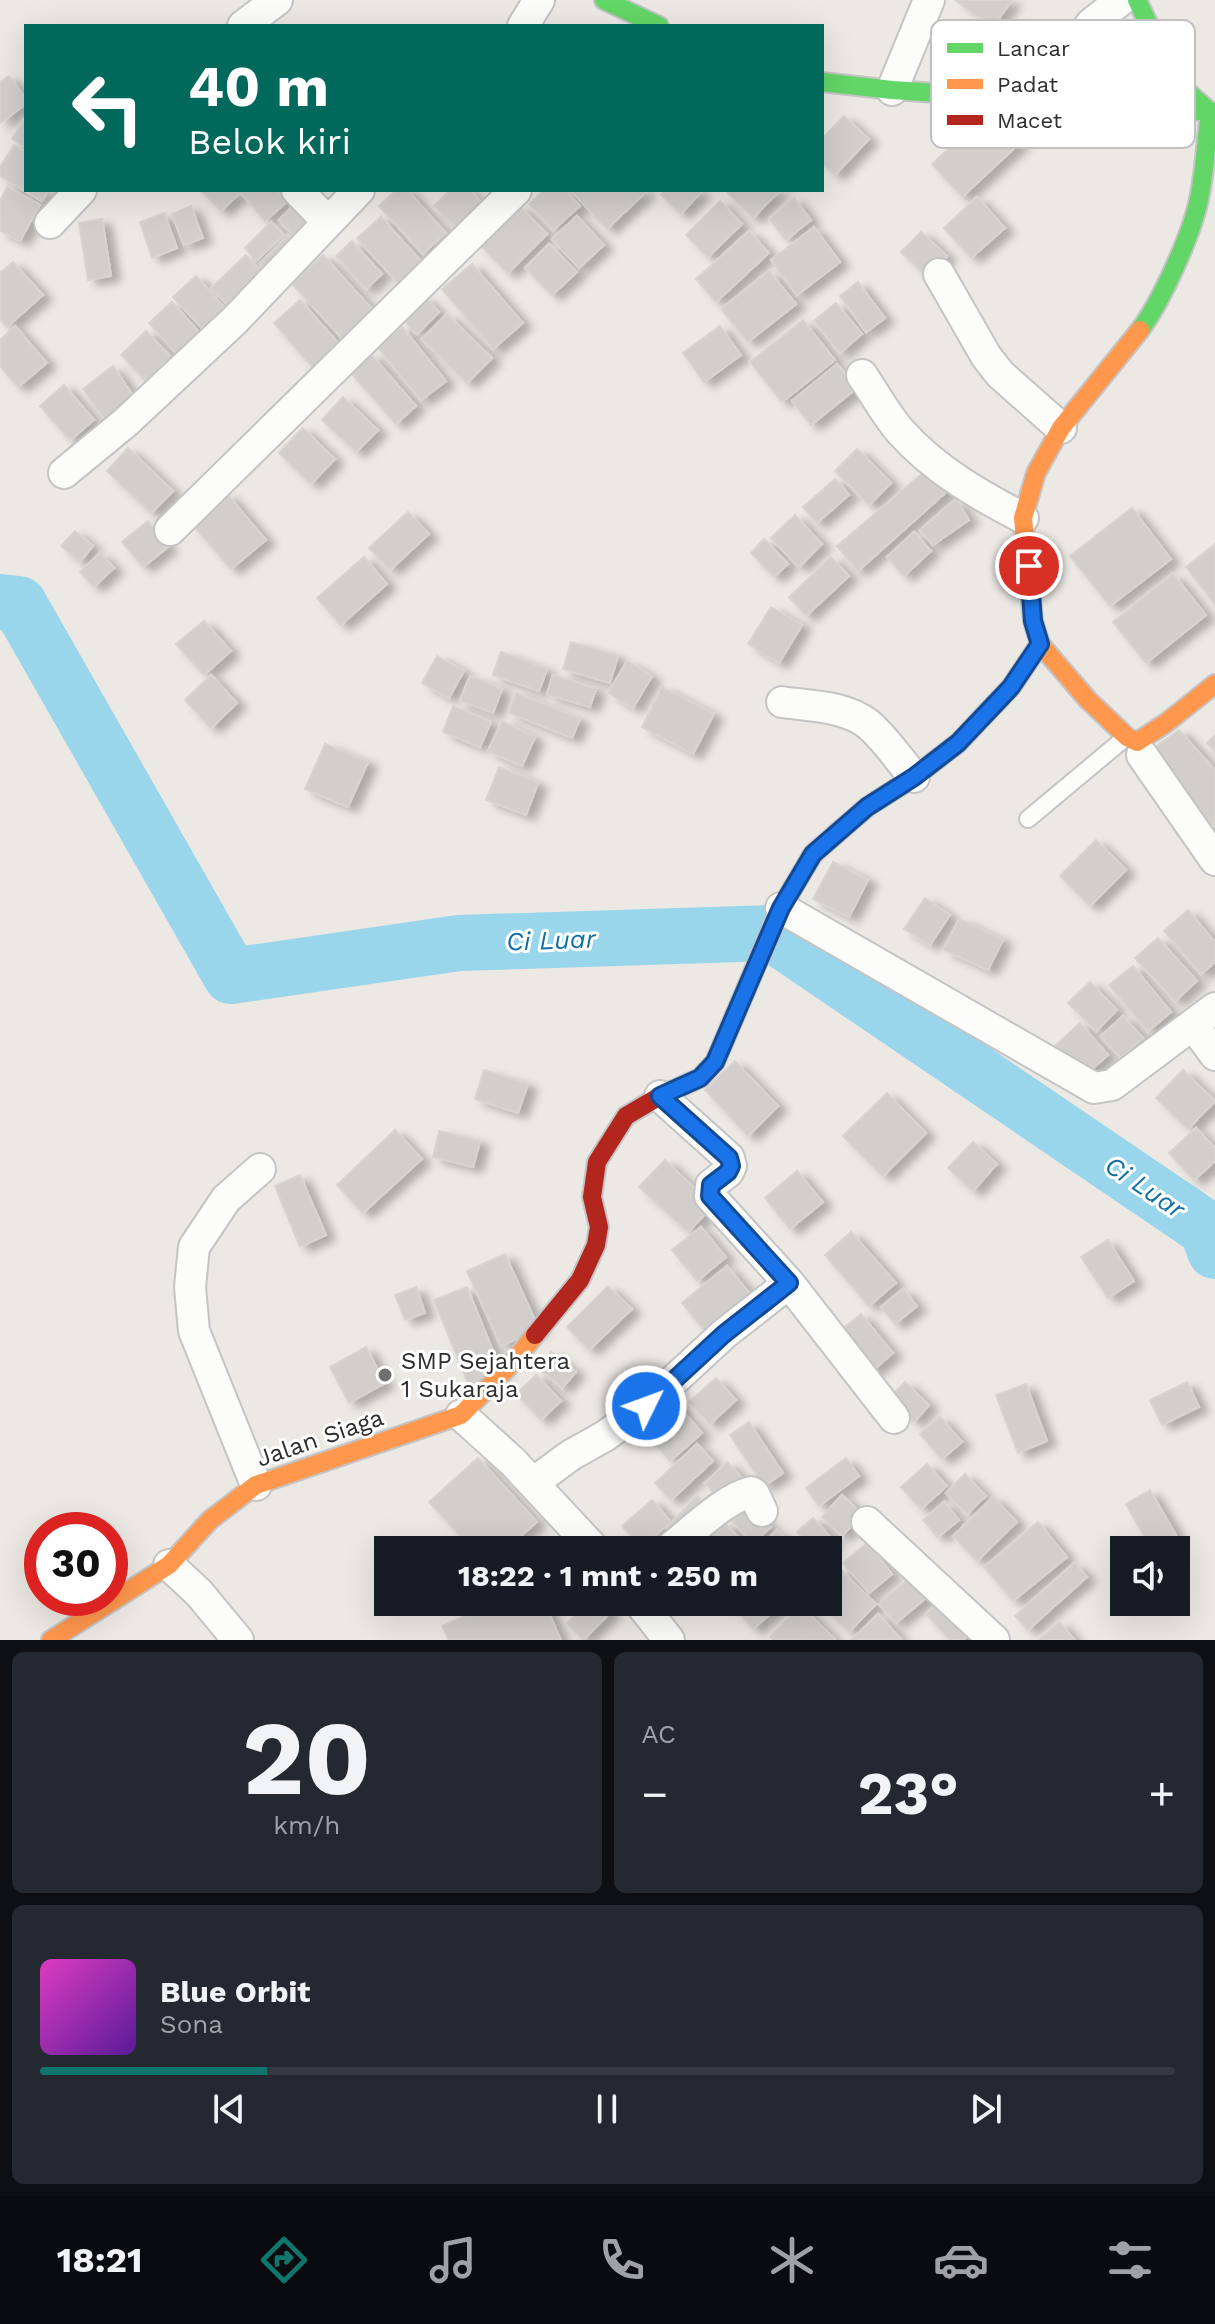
<!DOCTYPE html>
<html lang="id">
<meta charset="utf-8">
<style>
body{margin:0;font-family:"Work Sans",sans-serif;background:#242831;color:#f1f3f6;height:100vh;display:flex;flex-direction:column;font-size:30px;white-space:nowrap}
*{box-sizing:border-box;margin:0}
p{font-size:26px;color:#9ea1a6}
.icon{flex:none;width:44px;height:44px;fill:none;stroke:currentColor;stroke-width:2;stroke-linecap:round;stroke-linejoin:round}
.map{position:relative;height:1640px;overflow:hidden}
.drawer{display:flex;flex-direction:column;gap:12px;padding:12px;background:#0d0f14;flex:1}
.drawer>*{flex:none}
.top-card{position:absolute;left:24px;top:24px;width:800px;height:168px;border-radius:0px;box-shadow:0 8px 32px #0002;background:#00695c;color:#fff;overflow:hidden}
.tools{position:absolute;left:1110px;top:1536px;display:grid;gap:16px}
.tools a{display:grid;place-items:center;width:80px;height:80px;border-radius:0px;background:#171b24;box-shadow:0 8px 32px #0002;font-size:40px}
.speed{position:absolute;left:24px;top:1512px;display:flex;gap:16px;font-size:40px;font-weight:700;text-align:center}
.speed>*{display:grid;place-content:center;width:104px;height:104px;border-radius:50%;background:#171b24;box-shadow:0 8px 32px #0002;line-height:1}
.speed .limit{border:12px solid #d22;background:#fff;color:#111}
.pin{position:absolute;display:grid;place-items:center;width:68px;height:68px;color:#fff;margin:-34px;border:4px solid #fff;border-radius:50%;box-shadow:0 2px 8px #0007}
.me{position:absolute;width:88px;margin:-44px;rotate:48deg;stroke-linejoin:round;filter:drop-shadow(0 0 6px #0008)}
.turn{display:flex;align-items:center;gap:28px;height:168px;padding:0 32px;font-size:36px}
.turn .icon{width:104px;height:104px;stroke-width:2.5}
.turn b{display:block;font-size:56px;line-height:68px}
.big{font-size:60px;font-weight:700;line-height:1.1}
.drawer .widget{flex:1;display:flex;flex-direction:column;justify-content:center;gap:12px;min-width:0;padding:0 28px;border-radius:12px;background:#242831}
.drawer .dial{align-items:center;gap:0}
.dial b{font-size:104px;line-height:1}
.song{display:flex;align-items:center;gap:24px}
.cover{width:96px;height:96px;border-radius:12px;background:linear-gradient(135deg,hsl(310 70% 55%),hsl(270 70% 35%))}
.played{height:8px;border-radius:4px;background:linear-gradient(90deg,#0f766e 20%,#363941 20%)}
.keys{display:flex;justify-content:space-around;direction:ltr}
.heat{display:flex;justify-content:space-between;align-items:center;font-size:44px;direction:ltr}
.drawer .tiles{flex:1;display:grid;gap:12px;grid-template-columns:1fr 1fr}
.widget:last-child{grid-column:span 2}
.trip{position:absolute;left:374px;top:1536px;width:468px;height:80px;border-radius:0px;background:#171b24;box-shadow:0 8px 32px #0002;font-weight:700;line-height:80px;text-align:center}
.tabs{display:flex;height:128px;justify-content:space-around;align-items:center;background:#090b0e;color:#9ea1a6}
.tabs .icon{width:56px;height:56px}
.tabs .active{color:#0f766e}
.tabs b{font-size:36px;color:#f1f3f6}
.map>svg:first-child{display:block}
</style>
<div class="map">
<svg width="1215" height="1640" viewBox="0 0 1215 1640">
<defs>
<filter id="shadow"><feDropShadow dx="9" dy="5" stdDeviation="4" flood-color="#0004"/></filter>
</defs>
<rect width="100%" height="100%" fill="#ece8e4"/>
<g fill="none" stroke-linecap="round" stroke-linejoin="round">
<path stroke="#99d6ec" stroke-width="56" d="M0,602l19,2 212,372 228,-33 312,-10 436,296 8,22"/>
</g>
<path fill="#d1cecb" stroke="#d7d4d0" stroke-width="2" filter="url(#shadow)" d="M955,0h57l-19,27z
M9,76l17,23v5l-26,19v-41z
M991,110l29,33 -58,54 -30,-33z
M844,116l25,23 -34,36 -13,-12v-24z
M26,117v31l-14,-9z
M14,145l12,7v38h22l-6,11 -42,-25v-9z
M7,187l33,18 -20,36 -20,-10v-30z
M200,190h41l1,1 -21,20z
M245,190h32l10,12 -22,19 -24,-28z
M396,190h11l39,43 -23,21 -44,-48z
M450,190h19l22,21 -25,26 -32,-31z
M544,190h21l15,16 -27,24 -24,-26z
M570,190h73l3,2 -39,37z
M665,190h34l2,2 -20,22 -20,-19z
M730,190h50l-27,28 -25,-25z
M977,197l28,31 -34,30 -27,-30z
M794,198l17,22 -25,20 -17,-21z
M298,201l22,21 -19,21 -22,-23z
M720,201l22,23 -34,33 -22,-22z
M518,205l29,29 -39,39 -29,-29z
M191,206l12,32 -19,7 -12,-31z
M164,213l13,35 -25,10 -12,-36z
M577,216l27,29 -25,23 -27,-29z
M381,217l48,53 -23,22 -49,-54z
M102,219l9,57 -23,4 -9,-57z
M271,222l13,13 -28,26 -11,-13z
M814,227l26,35 -43,33 -26,-35z
M749,231l20,22 -53,49 -20,-23z
M921,232l26,24 -20,21 -26,-25z
M288,235l11,11 -30,29 -10,-11z
M352,241l30,33 -16,15 -30,-33z
M549,244l28,28 -25,23 -27,-27z
M246,255l20,21 -35,33 -20,-21z
M323,255l57,63 -30,29 -58,-63z
M13,262l30,33 -36,32 -7,-8v-46z
M472,264l51,59 -30,26 -51,-60z
M769,271l27,33 -48,38 -27,-33z
M196,276l38,42 -22,21 -39,-42z
M858,282l27,36 -19,14 -26,-36z
M424,297l15,15 -22,22 -14,-15z
M300,300l41,46 -26,24 -41,-47z
M172,302l37,41 -23,20 -37,-40z
M836,303l26,31 -22,19 -26,-32z
M447,314l45,44 -25,25 -45,-44z
M803,320l32,40 -53,42 -32,-40z
M15,326l32,37 -29,24 -18,-21v-26z
M720,326l21,29 -37,27 -21,-29z
M402,327l44,54 -25,19 -44,-53z
M146,331l35,36 -24,25 -36,-37z
M371,354l45,52 -20,18 -46,-52z
M837,364l20,24 -46,37 -19,-24z
M113,366l22,32 -28,24 -24,-33z
M64,385l30,35 -24,20 -30,-34z
M343,397l35,33 -22,22 -34,-32z
M303,428l32,31 -24,25 -32,-31z
M128,448l45,43 -22,22 -44,-42z
M857,449l34,34 -22,22 -34,-34z
M931,466l21,21 -94,84 -21,-25z
M835,479l14,16 -32,28 -14,-16z
M227,494l39,46 -35,29 -39,-45z
M956,499l13,21 -36,25 -13,-15z
M1132,508l39,51 -61,47 -40,-50z
M408,512l21,22 -39,36 -21,-22z
M795,515l27,29 -23,23 -28,-29z
M148,521l20,26 -25,20 -21,-25z
M75,531l18,15 -13,16 -19,-16z
M914,532l17,19 -27,25 -17,-19z
M764,539l24,25 -14,13 -23,-24z
M1215,544v60l-29,-37z
M100,553l14,15 -20,19 -14,-15z
M364,557l23,27 -46,41 -24,-27z
M831,557l18,19 -43,40 -17,-19z
M1173,574l33,41 -60,48 -33,-41z
M771,607l31,18 -23,38 -31,-19z
M204,621l27,30 -27,24 -28,-31z
M571,642l47,14 -8,27 -47,-14z
M501,652l46,17 -8,22 -46,-16z
M437,656l27,15 -15,27 -27,-15z
M627,661l25,15 -19,32 -25,-15z
M211,675l26,28 -26,25 -26,-28z
M553,675l43,14 -6,18 -43,-13z
M470,676l32,13 -9,24 -33,-13z
M662,687l52,27 -21,40 -51,-27z
M516,693l64,26 -8,19 -63,-25z
M453,706l38,16 -11,25 -37,-15z
M502,721l33,16 -13,29 -34,-15z
M1179,730l36,40v55l-5,4 -63,-76z
M1215,735v17l-8,-9z
M325,744l43,18 -20,45 -43,-18z
M499,767l39,16 -12,32 -40,-15z
M1096,840l30,30 -36,36 -30,-30z
M833,862l35,18 -19,37 -36,-18z
M925,898l25,17 -20,30 -26,-16z
M1188,910l27,32v20l-14,12 -37,-43z
M959,919l44,21 -15,30 -44,-20z
M1158,938l39,43 -22,20 -40,-43z
M1133,966l38,46 -23,19 -39,-46z
M1090,982l27,28 -21,21 -28,-28z
M1123,1016l20,22 -22,20 -20,-22z
M1080,1023l28,32 -25,22 -28,-31z
M735,1061l43,45 -30,30 -43,-46z
M484,1070l44,14 -10,29 -43,-14z
M1183,1070l32,31 -27,28 -32,-31z
M887,1093l39,40 -43,43 -40,-40z
M1196,1128l19,20v13l-21,19 -25,-27z
M395,1130l27,29 -59,54 -26,-28z
M439,1131l41,10 -7,26 -40,-10z
M973,1142l24,22 -24,27 -25,-23z
M665,1160l48,46 -25,26 -49,-45z
M797,1171l26,31 -33,27 -25,-31z
M300,1175l26,60 -26,12 -25,-61z
M701,1227l25,30 -29,24 -25,-31z
M851,1232l45,51 -27,23 -44,-51z
M1108,1240l26,41 -26,17 -27,-41z
M505,1254l34,75 -38,17 -34,-75z
M727,1266l29,35 -45,38 -29,-36z
M608,1286l24,23 -43,41 -22,-23z
M416,1287l9,26 -20,7 -10,-25z
M467,1287l35,86 -33,13 -35,-86z
M903,1289l14,17 -22,18 -14,-17z
M861,1314l32,39 -22,19 -32,-40z
M366,1347l19,36 -36,20 -19,-36z
M551,1352l25,20 -14,16 -24,-20z
M536,1375l25,26 -20,19 -25,-26z
M716,1378l20,22 -26,24 -21,-22z
M905,1382l24,23 -15,17 -25,-24z
M1187,1382l12,25 -37,18 -12,-25z
M1026,1384l21,57 -29,12 -22,-58z
M675,1402l27,31 -32,28 -27,-31z
M940,1417l22,25 -20,17 -22,-25z
M749,1422l34,51 -19,13 -34,-51z
M697,1444l16,17 -42,39 -16,-17z
M478,1458l59,64 -32,28h-32l-44,-48z
M846,1458l13,18 -40,30 -13,-18z
M727,1462l16,17 -23,21 -15,-17z
M927,1464l20,22 -26,23 -20,-22z
M965,1474l21,22 -19,18 -21,-21z
M1150,1490l26,45 -25,14 -25,-45z
M842,1495l20,19 -20,22 -20,-19z
M697,1496l10,11 -32,30 -9,-9z
M993,1497l24,25 -40,39 -24,-25z
M652,1500l19,22 -30,26 -19,-22z
M944,1502l15,18 -21,17 -15,-17z
M749,1504l22,23 -17,16 -22,-22z
M813,1518l21,23 -11,9h-10l-16,-18z
M724,1522l25,27 -1,1h-54z
M1038,1522l29,35 -54,44 -29,-34z
M777,1530l19,20h-40z
M867,1543l25,31 -23,19 -26,-30z
M1074,1563l13,14 -59,53 -13,-14z
M840,1569l36,35 -27,28 -31,-30h10v-20z
M917,1572l16,20 -37,31 -17,-19z
M944,1597l30,32 -11,11h-13l-24,-26z
M497,1602h47l17,38h-112l-7,-14z
M588,1602h13l10,10 -28,28 -16,-17z
M730,1602h52l1,1 -30,26z
M800,1605l35,34 -1,1h-60l-4,-3z
M878,1614l23,25 -50,1z
M1059,1622l16,18h-36z"/>
<g fill="none" stroke-linecap="round" stroke-linejoin="round">
<defs>
<path id="lane" d="M1028,819l97,-81"/>
<path id="street" d="M243,26l34,-26
M523,26l16,-26
M892,90l37,-90
M1010,97l31,-16 27,-25 23,-32 30,-24
M297,190l31,32
M50,223l31,-33
M939,274l47,82 14,18 61,54
M862,375c13,19 24,40 39,57 34,38 78,63 122,86
M64,473l62,-51 109,-102 124,-130
M170,530l346,-340
M782,702c28,4 63,4 86,22 16,13 32,37 46,53
M1142,755l73,105
M781,908l313,180 18,-3 103,-77
M1193,1025l22,30
M789,1283l105,135
M461,1415l52,47 82,88
M533,1483l38,-28 34,-19 41,-30 78,-72 65,-51 -79,-87 1,-11 17,-13 3,-6 -2,-8 -69,-62
M256,1485l-62,-154 -4,-44 4,-40 32,-48 34,-30
M867,1522l127,118
M668,1550c22,-17 57,-52 83,-58l3,2 8,17
M169,1565l30,28 39,47
M639,1602l30,38"/>
<path id="fast" d="M604,0l55,26
M1137,0l30,63 15,24 28,25c-4,29 -5,59 -11,87 -7,35 -38,103 -59,131
M822,82l70,8 323,22
M767,940l14,-32 32,-54 54,-47 47,-30 44,-34 53,-56 29,-43"/>
<path id="slow" d="M1140,330l-79,98 -25,45 -13,45 10,103 7,23 48,56 39,37 10,5 29,-19 49,-39
M51,1640l118,-75 41,-45 46,-35 205,-70 52,-53 22,-27"/>
<path id="jam" d="M535,1335l45,-55 16,-35 3,-18 -7,-30 5,-35 29,-46 34,-20 40,-18 15,-16 52,-122"/>
</defs>
<use href="#lane" stroke="#c5c4c5" stroke-width="20"/>
<use href="#street" stroke="#c5c4c5" stroke-width="34"/>
<use href="#fast" stroke="#c5c4c5" stroke-width="22"/>
<use href="#slow" stroke="#c5c4c5" stroke-width="22"/>
<use href="#jam" stroke="#c5c4c5" stroke-width="22"/>
<use href="#lane" stroke="#fcfcfb" stroke-width="16"/>
<use href="#street" stroke="#fcfcfb" stroke-width="30"/>
<use href="#fast" stroke="#63d668" stroke-width="18"/>
<use href="#slow" stroke="#ff974d" stroke-width="18"/>
<use href="#jam" stroke="#b3261e" stroke-width="18"/>
</g>
<g fill="none" stroke-linecap="round" stroke-linejoin="round">
<defs>
<path id="route" d="M646,1406l78,-72 65,-51 -79,-87 1,-11 17,-13 3,-6 -2,-8 -69,-62 40,-18 15,-16 66,-154 32,-54 54,-47 47,-30 44,-34 53,-56 29,-43 -7,-23 -4,-55"/>
</defs>
<use href="#route" stroke="#114b97" stroke-width="20"/>
<use href="#route" stroke="#1a73e8" stroke-width="14"/>
</g>
<circle fill="#706f6e" stroke="#fff" stroke-width="3" cx="385" cy="1375" r="8"/>
<g text-anchor="middle" dominant-baseline="central" stroke-width="6" stroke-linejoin="round" paint-order="stroke">
<g font-size="24" fill="#2e2e2e" stroke="#fff" text-anchor="start">
<text x="401" y="1361">SMP Sejahtera<tspan x="401" dy="28">1 Sukaraja</tspan></text>
</g>
<g font-size="24" fill="#2e2e2e" stroke="#fff">
<text transform="translate(320 1438) rotate(-19)">Jalan Siaga</text>
</g>
<g font-size="26" font-style="italic" fill="#0d6fa3" stroke="#fff">
<text transform="translate(551 940) rotate(-2)">Ci Luar</text>
<text transform="translate(1145 1187) rotate(34)">Ci Luar</text>
</g>
</g>
<rect x="931" y="20" width="264" height="128" rx="12" fill="#fff" stroke="#c0c0c0" stroke-width="2"/>
<rect x="947" y="43" width="36" height="10" fill="#63d668"/>
<rect x="947" y="79" width="36" height="10" fill="#ff974d"/>
<rect x="947" y="115" width="36" height="10" fill="#b3261e"/>
<g font-size="22" fill="#2e2e2e">
<text x="997" y="56">Lancar</text>
<text x="997" y="92">Padat</text>
<text x="997" y="128">Macet</text>
</g>
</svg>
<div class="tools">
<a><svg class="icon" aria-label="sound" viewBox="0 0 24 24"><path d="M4 9h4l5-4v14l-5-4H4zM17 9q2 3 0 6"/></svg></a>
</div>
<div class="speed"><div class="limit">30</div></div>
<div class="pin" style="left:1029px;top:566px;background:#d93025"><svg class="icon" aria-label="arrive" viewBox="0 0 24 24"><path d="M6 21V4h12l-3 4 3 4H6"/></svg></div>
<svg class="me" style="left:646px;top:1406px" viewBox="-20 -20 40 40"><circle r="17" fill="#1a73e8" stroke="#fff" stroke-width="3"/><path d="M0-11L8 9 0 5-8 9z" fill="#fff"/></svg>
<div class="trip">18:22 · 1 mnt · 250 m</div>
<div class="top-card">
<div class="turn"><svg class="icon" aria-label="left" viewBox="0 0 24 24"><path d="M17 20v-9H6M10 6l-5 5 5 5"/></svg><div><b>40 m</b>Belok kiri</div></div>
</div>
</div>
<section class="drawer">
<div class="tiles">
<div class="widget dial"><b>20</b><p>km/h</p></div>
<div class="widget"><p>AC</p>
<div class="heat"><a>−</a><b class="big">23°</b><a>+</a></div>
</div>
<div class="widget">
<div class="song"><i class="cover"></i><div><b>Blue Orbit</b><p>Sona</p></div></div>
<div class="played"></div>
<div class="keys"><svg class="icon" aria-label="previous" viewBox="0 0 24 24"><path d="M18 5L8 12l10 7zM5 5v14"/></svg><svg class="icon" aria-label="pause" viewBox="0 0 24 24"><path d="M8 5v14M16 5v14"/></svg><svg class="icon" aria-label="next" viewBox="0 0 24 24"><path d="M6 5l10 7-10 7zM19 5v14"/></svg></div>
</div>
</div>
</section>
<nav class="tabs">
<b>18:21</b>
<svg class="icon active" aria-label="directions" viewBox="0 0 24 24"><path d="M12 3l9 9-9 9-9-9zM9 14v-3h6M13 9l2 2-2 2"/></svg>
<svg class="icon" aria-label="music" viewBox="0 0 24 24"><path d="M9 18V5l10-2v13"/><circle cx="6" cy="18" r="3"/><circle cx="16" cy="16" r="3"/></svg>
<svg class="icon" aria-label="phone" viewBox="0 0 24 24"><path d="M5 4h4l2 5-3 2q2 4 5 5l2-3 5 2v4C11 20 4 13 5 4z"/></svg>
<svg class="icon" aria-label="climate" viewBox="0 0 24 24"><path d="M12 3v18M4 7l16 10M4 17L20 7"/></svg>
<svg class="icon" aria-label="car" viewBox="0 0 24 24"><path d="M5 17H2v-5l4-1 3-4h7l3 4 3 1v5h-3M9 17h6M6 11h13"/><circle cx="7" cy="17" r="2"/><circle cx="17" cy="17" r="2"/></svg>
<svg class="icon" aria-label="filters" viewBox="0 0 24 24"><path d="M4 7h16M4 17h16"/><circle cx="9" cy="7" r="2"/><circle cx="15" cy="17" r="2"/></svg>
</nav>
